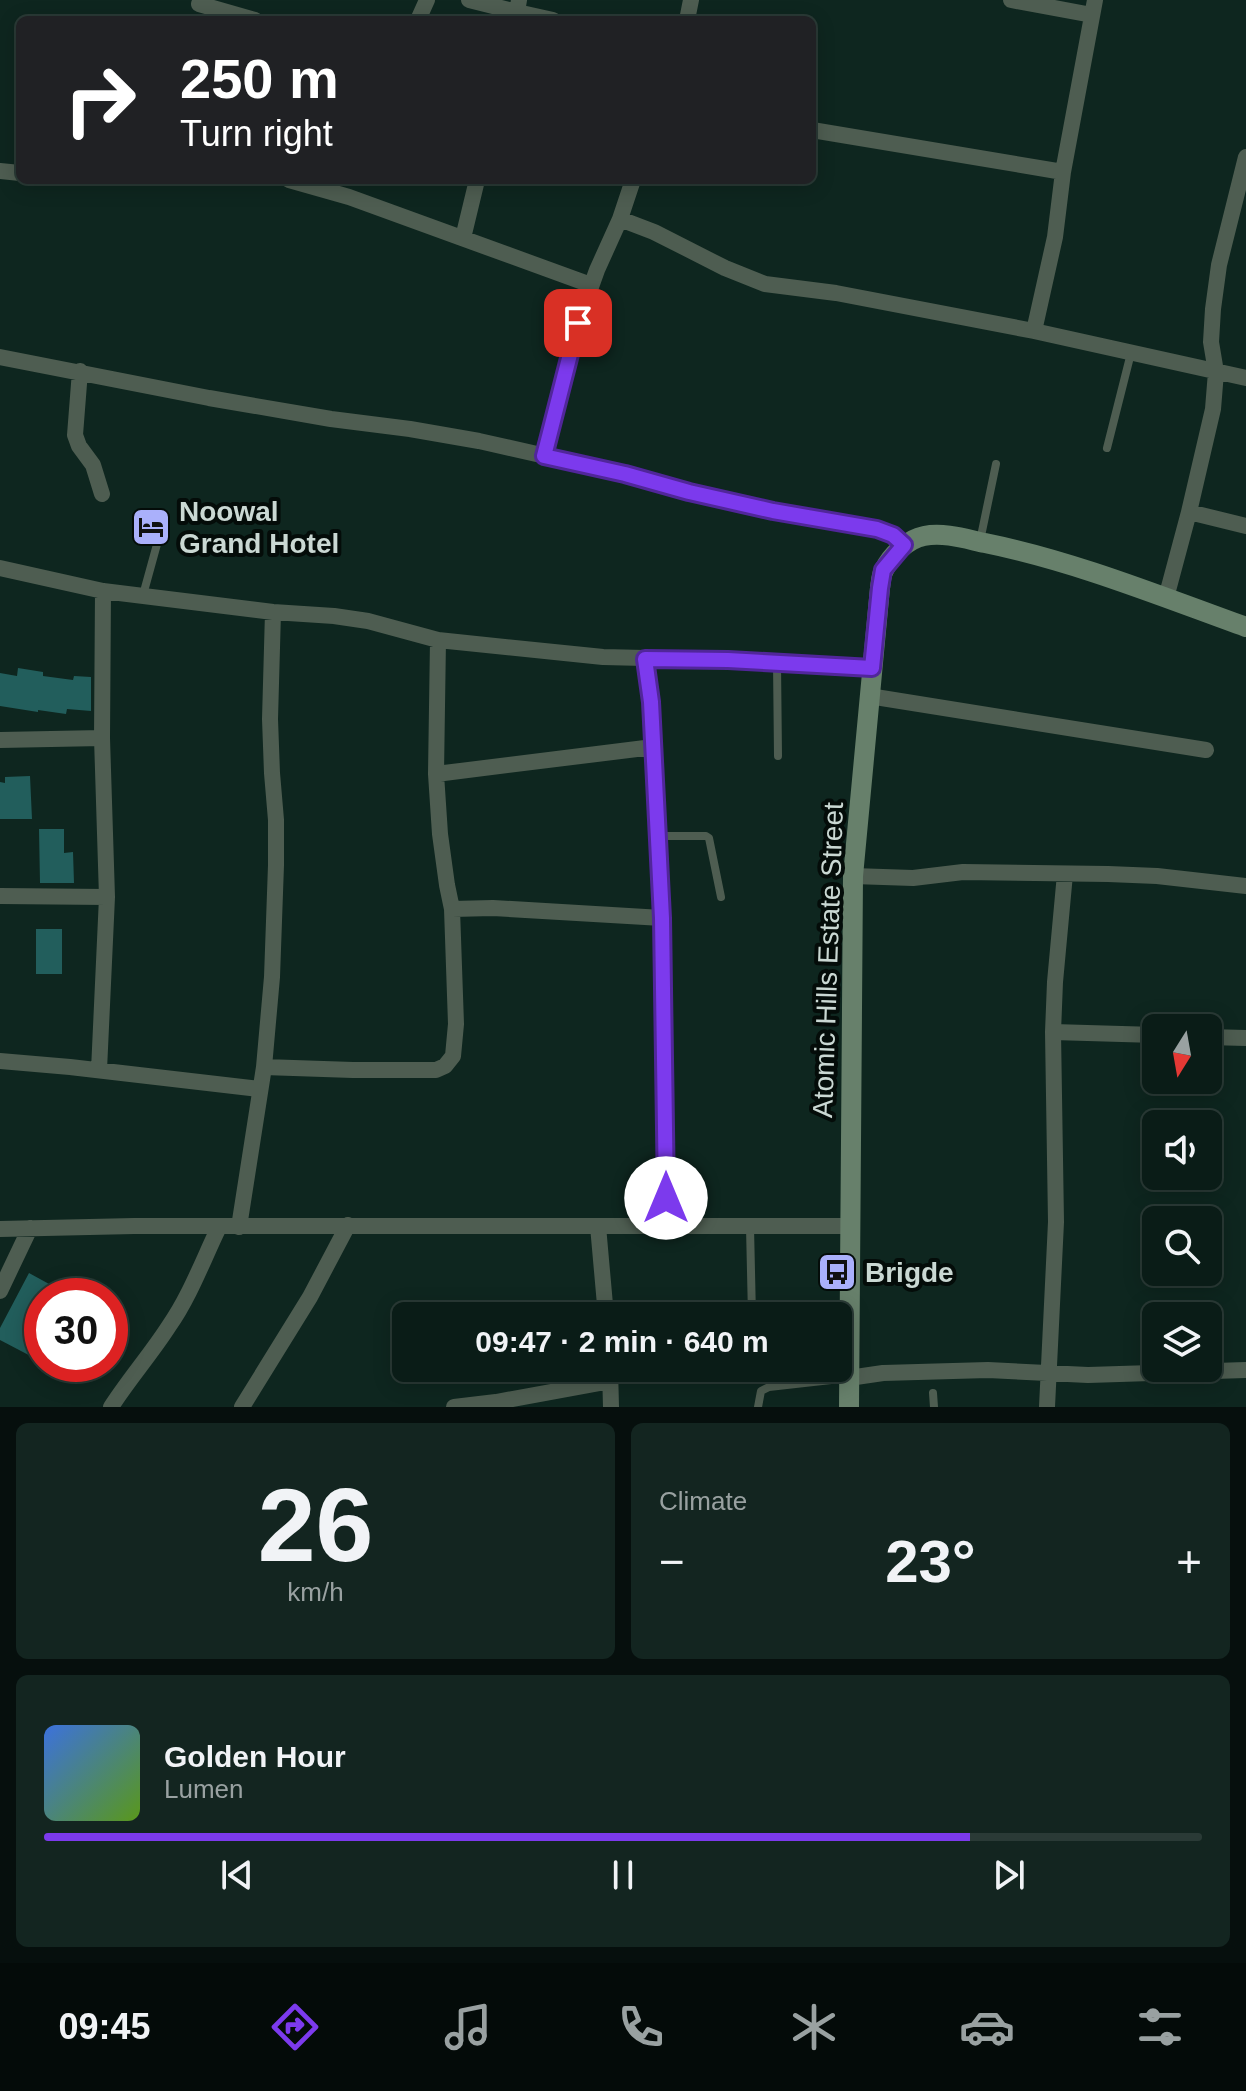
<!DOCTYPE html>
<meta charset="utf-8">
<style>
body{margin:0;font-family:Arial,sans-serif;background:#132520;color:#f1f3f6;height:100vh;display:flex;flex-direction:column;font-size:30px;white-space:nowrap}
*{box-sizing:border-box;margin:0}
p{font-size:26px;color:#99a1a1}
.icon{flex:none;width:44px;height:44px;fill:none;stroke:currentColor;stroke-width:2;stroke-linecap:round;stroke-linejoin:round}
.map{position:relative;height:1407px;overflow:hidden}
.panel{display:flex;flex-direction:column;gap:16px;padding:16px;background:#060f0d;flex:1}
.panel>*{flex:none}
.banner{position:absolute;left:16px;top:16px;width:800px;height:168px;border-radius:12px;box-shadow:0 4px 20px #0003,0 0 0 2px #2a3a36;background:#202124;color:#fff;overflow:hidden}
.needle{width:52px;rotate:191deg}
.tools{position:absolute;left:1142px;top:1014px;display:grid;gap:16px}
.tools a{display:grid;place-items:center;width:80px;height:80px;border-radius:12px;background:#0a1c17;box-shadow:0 4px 20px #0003,0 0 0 2px #2a3a36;font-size:40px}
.speed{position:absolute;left:24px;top:1278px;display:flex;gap:16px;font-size:40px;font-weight:700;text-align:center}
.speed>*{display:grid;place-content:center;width:104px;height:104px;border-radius:50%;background:#0a1c17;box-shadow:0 4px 20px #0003,0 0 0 2px #2a3a36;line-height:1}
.speed .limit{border:12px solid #d22;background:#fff;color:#111}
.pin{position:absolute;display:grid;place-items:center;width:68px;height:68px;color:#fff;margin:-34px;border-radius:16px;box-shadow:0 4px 12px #0006}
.me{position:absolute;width:88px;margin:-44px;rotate:0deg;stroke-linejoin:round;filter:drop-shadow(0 0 6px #0008)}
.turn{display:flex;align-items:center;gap:28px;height:168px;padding:0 32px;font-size:36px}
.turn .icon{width:104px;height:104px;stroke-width:2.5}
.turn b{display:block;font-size:56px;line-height:68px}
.big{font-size:60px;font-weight:600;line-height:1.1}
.panel .tile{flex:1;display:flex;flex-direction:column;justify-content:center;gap:12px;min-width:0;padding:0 28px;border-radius:12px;background:#132520}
.panel .dial{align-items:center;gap:0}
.dial b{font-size:104px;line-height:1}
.song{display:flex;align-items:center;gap:24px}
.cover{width:96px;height:96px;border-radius:12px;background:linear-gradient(135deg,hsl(220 70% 55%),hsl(90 70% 35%))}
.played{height:8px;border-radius:4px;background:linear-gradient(90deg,#7c3aed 80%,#2a3a36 80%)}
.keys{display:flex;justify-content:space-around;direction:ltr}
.heat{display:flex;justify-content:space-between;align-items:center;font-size:44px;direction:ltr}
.panel .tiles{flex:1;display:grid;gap:16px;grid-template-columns:1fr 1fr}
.tile:last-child{grid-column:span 2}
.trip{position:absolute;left:392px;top:1302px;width:460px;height:80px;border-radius:12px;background:#0a1c17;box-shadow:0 4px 20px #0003,0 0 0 2px #2a3a36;font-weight:600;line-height:80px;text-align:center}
.tabs{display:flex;height:128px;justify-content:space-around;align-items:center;background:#040b09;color:#99a1a1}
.tabs .icon{width:56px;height:56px}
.tabs .on{color:#7c3aed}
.tabs b{font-size:36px;color:#f1f3f6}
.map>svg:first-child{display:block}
</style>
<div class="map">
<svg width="1246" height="1407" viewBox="0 0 1246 1407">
<rect width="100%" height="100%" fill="#0e261f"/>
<path fill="#225e5c" d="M18,668l25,4v4l30,4 1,-4 17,1v34l-24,-2 -1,5 -28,-4v2l-38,-6v-33l17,3z
M30,776l2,43h-32v-37l5,1v-6z
M39,829h25v24l9,-1 1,31h-34z
M36,929h26v45h-26z
M29,1273l42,23h-29v10l-4,8 4,2v46l-42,-22v-12z"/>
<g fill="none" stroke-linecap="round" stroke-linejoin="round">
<path stroke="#4e5d51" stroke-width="8" d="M1107,448l24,-95
M980,541l16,-77
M143,595l16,-58
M777,663l1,93
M658,836h48l3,2 12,59
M750,1227l2,89
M933,1393l1,14
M758,1407l3,-16 8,-4 80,-9"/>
<path stroke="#4e5d51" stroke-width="16" d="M469,0l48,12 -2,8
M519,0l-2,12 36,8
M1011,0l81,15
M199,4l56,16
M418,20l9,-20
M687,20l4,-20
M812,130l251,42
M0,171l20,2
M289,180l60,17 242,88
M620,219l34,13 71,36 40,16 71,9 198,38 212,47
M463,238l14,-58
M1034,331l21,-94 8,-65 32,-172
M0,357l209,41 122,21 79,10 69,12 146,33 64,18 84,19 104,18 16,6 11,10
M80,371l-5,64 4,11 14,19 9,29
M544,456l34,-133 19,-53 23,-51 13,-39
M1189,512l57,14
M0,568l103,23 170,21 61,4 34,5 70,19 165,17 125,3 144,8
M1166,598l23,-86 24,-103 3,-37 -5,-30 2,-33 6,-44 27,-108
M645,659l6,43 11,216 4,309
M869,696l337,54
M0,740l102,-2
M436,774l217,-27
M853,876l60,2 50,-6 145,2 49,2 89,10
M0,896l107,1
M452,909l41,-1 169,10
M1053,1032l103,3
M1208,1037l38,1
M0,1061l70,6 189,22
M264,1067l89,3h83l9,-4 8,-10 3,-32 -4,-115 -5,-24 -7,-51 -4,-60 2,-134
M99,1070l8,-173 -5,-159 1,-147
M598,1226l8,90
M239,1227l25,-160 8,-90 4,-112v-45l-4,-47 -2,-54 3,-107
M0,1229l134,-3h717
M0,1291l30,-63
M610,1368l1,39
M849,1378l34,-5 105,-3 100,5 158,-5
M111,1407c18,-28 40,-53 58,-81 21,-30 34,-66 50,-99
M242,1407l68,-110 38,-72
M454,1407l42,-5 115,-21
M1047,1407l9,-185 -3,-190 2,-50 10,-108"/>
<path stroke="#67806b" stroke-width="20" d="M849,1407l4,-531 27,-288c1,-6 1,-13 4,-18 7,-15 24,-31 40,-34 20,-4 42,3 61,7 89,18 175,53 261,84"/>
</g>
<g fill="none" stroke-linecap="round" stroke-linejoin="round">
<defs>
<path id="route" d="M578,323l-34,133 81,18 64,18 84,19 104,18 16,6 11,10 -21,25 -3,18 -8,80 -144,-8 -83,-1 6,43 11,216 4,280"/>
</defs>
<use href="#route" stroke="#51269a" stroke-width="20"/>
<use href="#route" stroke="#7c3aed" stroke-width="14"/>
</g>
<defs>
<symbol id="hotel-square" viewBox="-11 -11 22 22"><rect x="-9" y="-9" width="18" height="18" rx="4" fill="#aab0fb" stroke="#040c09"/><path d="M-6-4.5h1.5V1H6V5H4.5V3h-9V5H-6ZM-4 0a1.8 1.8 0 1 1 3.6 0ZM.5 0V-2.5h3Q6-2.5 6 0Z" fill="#111"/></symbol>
<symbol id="bus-square" viewBox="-11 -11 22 22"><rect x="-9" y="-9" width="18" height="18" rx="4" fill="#aab0fb" stroke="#040c09"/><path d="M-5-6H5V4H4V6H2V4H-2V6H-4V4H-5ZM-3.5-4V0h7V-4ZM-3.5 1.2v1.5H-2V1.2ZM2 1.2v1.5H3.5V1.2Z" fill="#111"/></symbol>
</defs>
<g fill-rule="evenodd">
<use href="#hotel-square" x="129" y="505" width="44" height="44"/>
<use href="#bus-square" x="815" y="1250" width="44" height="44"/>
</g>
<g text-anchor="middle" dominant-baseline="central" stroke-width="8" stroke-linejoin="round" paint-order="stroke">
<g font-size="28" font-weight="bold" fill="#cad8d3" stroke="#040c09" text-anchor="start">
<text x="179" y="511">Noowal<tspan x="179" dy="32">Grand Hotel</tspan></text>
<text x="865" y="1272">Brigde</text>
</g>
<g font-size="28" fill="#cad8d3" stroke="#040c09">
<text transform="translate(828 960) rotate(-88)">Atomic Hills Estate Street</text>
</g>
</g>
</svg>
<div class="tools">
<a><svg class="needle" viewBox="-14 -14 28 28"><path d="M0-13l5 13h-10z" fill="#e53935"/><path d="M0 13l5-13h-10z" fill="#99a1a1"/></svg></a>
<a><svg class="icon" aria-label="sound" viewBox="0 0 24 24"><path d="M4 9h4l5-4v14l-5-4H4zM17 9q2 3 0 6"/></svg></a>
<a><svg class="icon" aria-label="search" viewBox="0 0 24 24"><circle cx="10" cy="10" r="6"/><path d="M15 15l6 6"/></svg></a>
<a><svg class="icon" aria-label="layers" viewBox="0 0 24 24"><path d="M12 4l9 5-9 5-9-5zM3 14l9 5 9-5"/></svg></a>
</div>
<div class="speed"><div class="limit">30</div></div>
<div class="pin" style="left:578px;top:323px;background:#d93025"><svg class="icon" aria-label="arrive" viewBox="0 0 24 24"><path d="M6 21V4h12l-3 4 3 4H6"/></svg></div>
<svg class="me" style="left:666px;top:1198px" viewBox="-20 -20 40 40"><circle r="19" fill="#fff"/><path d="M0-13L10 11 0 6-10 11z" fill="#7c3aed"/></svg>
<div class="trip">09:47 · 2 min · 640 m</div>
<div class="banner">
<div class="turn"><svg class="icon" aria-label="right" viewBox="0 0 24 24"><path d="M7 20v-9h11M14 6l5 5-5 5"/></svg><div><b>250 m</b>Turn right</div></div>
</div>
</div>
<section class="panel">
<div class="tiles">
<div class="tile dial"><b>26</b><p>km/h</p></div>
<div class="tile"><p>Climate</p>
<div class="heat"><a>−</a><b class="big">23°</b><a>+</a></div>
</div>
<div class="tile">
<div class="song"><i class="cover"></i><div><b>Golden Hour</b><p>Lumen</p></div></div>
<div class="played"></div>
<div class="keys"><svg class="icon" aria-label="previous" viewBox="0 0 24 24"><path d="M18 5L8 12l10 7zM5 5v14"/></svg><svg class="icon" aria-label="pause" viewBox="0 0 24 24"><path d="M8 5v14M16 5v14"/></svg><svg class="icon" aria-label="next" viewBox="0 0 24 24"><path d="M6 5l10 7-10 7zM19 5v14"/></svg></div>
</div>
</div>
</section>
<nav class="tabs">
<b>09:45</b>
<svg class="icon on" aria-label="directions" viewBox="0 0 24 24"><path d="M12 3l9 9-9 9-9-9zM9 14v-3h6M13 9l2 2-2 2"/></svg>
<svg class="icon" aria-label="music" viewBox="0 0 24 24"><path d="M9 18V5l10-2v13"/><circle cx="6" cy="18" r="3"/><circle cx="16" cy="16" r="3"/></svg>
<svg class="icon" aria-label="phone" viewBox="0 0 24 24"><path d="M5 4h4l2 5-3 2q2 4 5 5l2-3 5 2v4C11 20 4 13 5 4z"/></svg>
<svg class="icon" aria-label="climate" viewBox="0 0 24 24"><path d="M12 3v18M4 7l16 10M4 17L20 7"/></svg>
<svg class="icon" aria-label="car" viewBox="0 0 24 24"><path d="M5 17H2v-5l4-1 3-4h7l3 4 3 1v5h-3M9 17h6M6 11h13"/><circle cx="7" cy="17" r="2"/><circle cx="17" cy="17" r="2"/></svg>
<svg class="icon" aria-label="filters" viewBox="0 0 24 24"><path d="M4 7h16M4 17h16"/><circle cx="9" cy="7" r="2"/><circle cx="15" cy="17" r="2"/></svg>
</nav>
